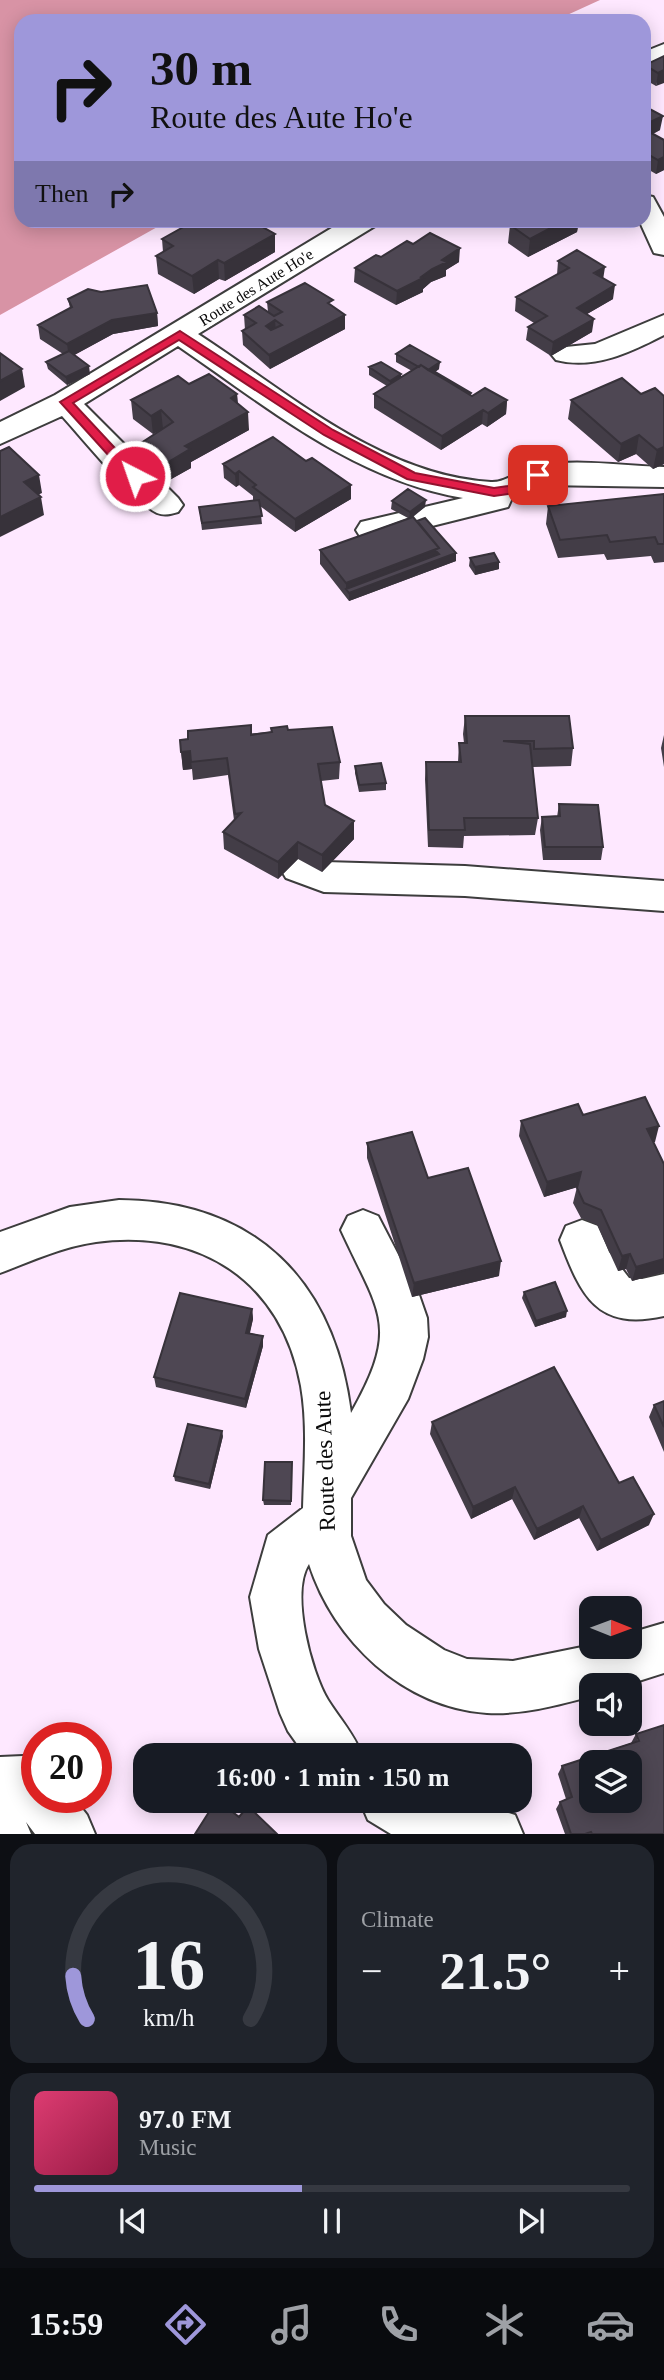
<!DOCTYPE html>
<meta charset="utf-8">
<style>
body{margin:0;font-family:Georgia,serif;background:#20242c;color:#f1f3f6;height:100vh;display:flex;flex-direction:column;font-size:26px;white-space:nowrap}
*{box-sizing:border-box;margin:0}
p{font-size:23px;color:#9ea1a6}
.icon{flex:none;width:38px;height:38px;fill:none;stroke:currentColor;stroke-width:2;stroke-linecap:round;stroke-linejoin:round}
.map{position:relative;height:1834px;overflow:hidden}
.side{display:flex;flex-direction:column;gap:10px;padding:10px;background:#0d0f14;flex:1}
.side>*{flex:none}
.banner{position:absolute;left:14px;top:14px;width:637px;height:214px;border-radius:21px;box-shadow:0 4px 18px #0003;background:#9e97da;color:#111;overflow:hidden}
.needle{width:46px;rotate:91deg}
.controls{position:absolute;left:579px;top:1596px;display:grid;gap:14px}
.controls a{display:grid;place-items:center;width:63px;height:63px;border-radius:14px;background:#171b24;box-shadow:0 4px 18px #0003;font-size:35px}
.speed{position:absolute;left:21px;top:1722px;display:flex;gap:14px;font-size:35px;font-weight:700;text-align:center}
.speed>*{display:grid;place-content:center;width:91px;height:91px;border-radius:50%;background:#171b24;box-shadow:0 4px 18px #0003;line-height:1}
.speed .limit{border:10px solid #d22;background:#fff;color:#111}
.pin{position:absolute;display:grid;place-items:center;width:60px;height:60px;color:#fff;margin:-30px;border-radius:14px;box-shadow:0 4px 10px #0006}
.me{position:absolute;width:77px;margin:-38px;rotate:319deg;stroke-linejoin:round;filter:drop-shadow(0 0 5px #0008)}
.turn{display:flex;align-items:center;gap:24px;height:147px;padding:0 21px;font-size:32px}
.turn .icon{width:91px;height:91px;stroke-width:2.5}
.turn b{display:block;font-size:49px;line-height:60px}
.then{display:flex;align-items:center;height:66px;padding:0 21px;background:#0003;gap:14px;font-size:26px}
.big{font-size:52px;font-weight:800;line-height:1.1}
.side .card{flex:1;display:flex;flex-direction:column;justify-content:center;gap:10px;min-width:0;padding:0 24px;border-radius:21px;background:#20242c}
.side .dial{align-items:center;gap:0}
.dial svg{height:182px;overflow:visible;fill:none;stroke:#363941;stroke-width:7;stroke-linecap:round;text-anchor:middle}
.dial text{fill:#f1f3f6;stroke:none}
.song{display:flex;align-items:center;gap:21px}
.cover{width:84px;height:84px;border-radius:10px;background:linear-gradient(135deg,hsl(340 70% 55%),hsl(340 70% 35%))}
.played{height:7px;border-radius:4px;background:linear-gradient(90deg,#9e97da 45%,#363941 45%)}
.keys{display:flex;justify-content:space-around;direction:ltr}
.heat{display:flex;justify-content:space-between;align-items:center;font-size:38px;direction:ltr}
.side .tiles{flex:1;display:grid;gap:10px;grid-template-columns:1fr 1fr}
.card:last-child{grid-column:span 2}
.trip{position:absolute;left:133px;top:1743px;width:399px;height:70px;border-radius:21px;background:#171b24;box-shadow:0 4px 18px #0003;font-weight:800;line-height:70px;text-align:center}
.dock{display:flex;height:112px;justify-content:space-around;align-items:center;background:#090b0e;color:#9ea1a6}
.dock .icon{width:49px;height:49px}
.dock .current{color:#9e97da}
.dock b{font-size:32px;color:#f1f3f6}
.map>svg:first-child{display:block}
</style>
<div class="map">
<svg width="664" height="1834" viewBox="0 0 664 1834">
<rect width="100%" height="100%" fill="#fee8ff"/>
<path fill="#d893a5" d="M0,0h600l-46,21h-533v199l147,1 -168,94z"/>
<g fill="none" stroke-linecap="round" stroke-linejoin="round">
<defs>
<path id="minor" d="M664,44v16l-20,8v-16z
M644,195l9,2 11,20v38l-10,-2 -15,-33h5z
M345,220h33l-3,6 -177,108c88,57 183,142 293,148 16,1 33,-15 50,-17 40,-6 83,1 123,2v20l-122,-2 -30,13 -4,9 -136,34 -11,-3 -5,-8 5,-8 102,-24c-109,-18 -197,-92 -285,-152l-94,58 94,94 5,7 -5,7c-7,2 -13,4 -21,1 -23,-11 -75,-75 -95,-97l-62,28v-22l55,-27z
M664,315v20c-33,17 -70,35 -108,25l-5,-6 5,-6 39,-4z
M299,853l26,9 140,4 199,15v30l-199,-15 -141,-4 -38,-14 -6,-10 6,-10z
M119,1200c136,1 215,80 232,213 50,-88 28,-100 -10,-183l7,-14 15,-6 15,6 41,79 8,23 1,19 -5,22 -15,40 -57,99v38l15,44 18,24 22,21 38,25 23,9 46,2 79,-16 38,2v-14l34,-10v50l-38,12h-34v11c-34,9 -70,19 -105,17 -84,-6 -153,-72 -178,-149 -19,28 2,108 19,136 12,19 26,34 34,55h-57l-17,-24 -8,-18 -21,-64 -9,-52 18,-62 35,-27c1,-40 5,-82 -2,-122 -19,-105 -101,-158 -205,-144 -35,5 -64,19 -96,31v-41l70,-25z
M582,1220l16,6 11,26 20,26 13,1 22,-5v42c-67,15 -83,-20 -104,-76l6,-14z
M23,1756l14,5v36h36l14,18 8,19h-60l-9,-12 5,12h-31v-77z
M360,1801h109l46,14 8,19h-132l-23,-14z"/>
</defs>
<use href="#minor" stroke="#3d3d3d" stroke-width="4"/>
<use href="#minor" fill="#fff" fill-rule="evenodd"/>
</g>
<path fill="#433d47" d="M664,56l-8,30 -12,-7 1,-14z
M644,106l16,24 -7,4 11,6v30l-8,4 -12,-7z
M502,220h77l-2,12 -49,25 -20,-14 2,-18z
M275,234v18l-50,29 -6,-2 -25,15 -36,-20 -2,-18 7,-4 -1,-13z
M413,244l46,18 -13,8v6l-15,6 -8,7v3l-27,13 -42,-23 1,-14z
M558,261l45,17 10,21 -26,15 5,18 -41,24 -25,-16 2,-13 6,-4 -19,-12 1,-14 41,-22z
M68,299l89,14 1,13 -45,8 -39,21 16,19 -23,11 -19,-16 -2,-7 17,-8 -23,-15 -2,-14 32,-17z
M267,302l66,4 12,23 -75,40 -27,-24 -1,-14 3,-1 -1,-15 24,-3z
M396,354l43,15 -4,3 36,21v2l36,5 -1,14 -19,13 -5,-3 -41,26 -67,-42v-14l13,-8 -18,-11v-8l32,11 11,-7 -16,-9z
M189,384l48,10 1,10 11,26 -58,32v6l-25,14 -26,-19 -2,-18 24,-16 -9,5 -20,-15 -2,-19z
M641,394l23,70 -11,5 -17,-15 -18,8 -50,-43 3,-19z
M223,464l128,35 -56,33 -35,-26 2,18 -60,6 -3,-23 54,-6v-5l-14,-11 -3,2 -12,-9z
M664,494v68l-10,1 -3,-7 -44,4 -3,-6 -46,4 -12,-34 2,-18z
M392,501l33,6 -12,10 43,44 -107,40 -29,-37v-14l88,-32 -17,-9z
M470,558l29,4v7l-24,6 -6,-9z
M465,716l108,32 -2,18 -38,1 5,51 -3,17 -71,1 -1,12 -35,-1 -3,-68 1,-17h32l1,-19h5l-1,-9z
M288,730l52,32 -1,17 -18,2 4,24 29,16v18l-32,33 -24,-13 -20,20 -54,-30 -1,-17 11,-12 -6,-45 -35,5 -1,-11 -9,1 -3,-30z
M664,735v32l-3,-19z
M355,766l31,17v7l-27,2 -4,-19z
M559,804l44,43 -2,13h-58l-3,-30 2,-13h15z
M583,1115l72,27h-2l11,130 -32,9 -6,-12 -8,2 -21,-46 -16,-7 -8,-15 4,-16 -33,10 -25,-61 2,-15z
M367,1143l61,35 71,98 -87,21 -45,-139z
M524,1292l42,25 -31,10 -13,-29z
M252,1309l1,10 -3,14 13,3v10l-17,62 -90,-21 -2,-10z
M664,1401v51l-15,-35 5,-12z
M432,1422l187,61 30,42 -52,26 -18,-33 -45,22 -22,-41 -41,20 -41,-85z
M223,1436l-13,53 -35,-8 -1,-5z
M292,1467l-1,38h-27l-1,-5z
M636,1734l28,100h-99l-9,-25 4,-7 6,-3 -8,-25 4,-8 69,-23z"/>
<path fill="#37323a" d="M664,70v13l-8,3 2,-13z
M663,116l-3,14 -16,8v-13z
M664,157v13l-8,4 2,-14z
M566,220h13l-2,12 -49,25 2,-18z
M275,234v18l-50,29 -1,-18z
M460,248l-1,14 -13,8v6l-15,6 -8,7v3l-27,13 1,-14 24,-14 21,-17z
M218,260l1,19 -25,15 -2,-18z
M605,267l-2,13 -9,-7z
M615,285l-2,14 -38,22 2,-13z
M157,313l1,13 -45,8 -44,24 -2,-14 45,-24z
M345,315v14l-75,40 -1,-14z
M594,319l-2,13 -41,24 2,-14z
M275,320l1,14 -10,-8z
M440,362l-1,7 -11,8 -1,-6z
M89,366l1,8 -23,11 -1,-8z
M22,369l3,18 -25,14v-20z
M401,374v8l-11,6v-7z
M237,394l1,19 -7,-15z
M507,400l-1,14 -19,13 1,-14z
M161,410l2,19 -10,5 -2,-18z
M483,410l-1,14 -41,26 1,-14z
M248,412l1,18 -58,32v6l-25,14 -1,-18 20,-18z
M639,435l-3,19 -18,8 3,-18z
M664,447v17l-11,5 4,-19z
M239,471v14l-3,2 -1,-13z
M39,475l3,18 -15,7 -3,-18z
M351,485v14l-56,33v-13z
M41,497l3,18 -44,22v-20z
M426,500l-1,7 -16,12 1,-7z
M439,548l17,5v8l-107,40v-8l-3,-4v-6z
M499,562v7l-24,6v-8z
M190,751l2,18 -9,1 -2,-18z
M354,821v18l-32,33v-17z
M298,842v17l-20,20v-17z
M659,1126l-4,16 -12,3 4,-16z
M581,1172l-3,15 -34,10 3,-15z
M630,1254l-4,15 -8,2 4,-15z
M664,1259v13l-32,9 4,-14z
M501,1261l-2,15 -87,21 2,-14z
M252,1309l1,10 -6,24 -1,-10z
M567,1311l-1,6 -31,10 1,-6z
M263,1336v10l-17,62 -1,-9z
M222,1431l1,5 -13,53 -1,-5z
M515,1487l-3,12 -41,20 2,-12z
M583,1506l-4,12 -45,22 3,-11z
M654,1514l-5,11 -52,26 4,-11z"/>
<path fill="#4e4753" stroke="#37323a" stroke-width="2" fill-rule="evenodd" d="M664,56v14l-6,3 -13,-8z
M644,106l19,10 -19,9z
M644,129l20,11v17l-6,3 -14,-8z
M196,220h54l25,14 -51,29 -6,-3 -26,16 -36,-20 17,-10 -11,-7z
M520,220h46l-36,19 -20,-14z
M430,233l30,15 -18,12 5,2 -15,7 -11,8 2,1 -26,13 -42,-23 21,-13 5,2 26,-16 6,3z
M577,250l28,17 -11,6 21,12 -38,23 17,11 -41,23 -25,-15 19,-11 -31,-19 53,-29 -11,-7z
M305,283l28,17 -5,3 17,12 -76,40 -27,-24 14,-8 -12,-8 15,-9 15,10 8,-4 -15,-10zM275,320l7,5 -11,5 -5,-4z
M147,285l10,28 -45,7 -45,24 -29,-19 34,-18 -4,-8 20,-10 13,3z
M410,345l30,17 -12,8 -7,-5 -2,2 -23,-13z
M69,351l20,15 -23,11 -20,-15z
M0,353l22,16 -22,12z
M381,362l20,12 -11,7 -21,-14z
M421,365l51,31 13,-8 22,12 -19,13 -5,-3 -41,26 -68,-42z
M432,370l39,23 -1,1 -40,-23z
M209,374l28,20 -6,4 17,14 -63,34 5,3 -25,15 -27,-19 35,-23 -12,-12 -10,6 -20,-16 47,-24 11,8z
M622,378l19,16 14,-6 9,8v51l-7,3 -18,-15 -18,9 -50,-44z
M273,437l33,24 6,-3 39,27 -56,34 -42,-32 3,-2 -17,-14 -4,3 -12,-10z
M9,447l30,28 -15,7 17,15 -41,20v-66z
M408,489l18,11 -16,12 -18,-11z
M664,494v50h-6l-3,-7 -45,5 -3,-7 -47,5 -12,-34z
M259,500l3,16 -60,7 -3,-16z
M413,517l26,31 -93,35 -26,-33z
M425,518l31,35 -107,40 -3,-4 93,-35 -4,-4 4,-2 -22,-27z
M494,553l5,9 -24,5 -5,-9z
M465,716h104l4,32 -39,1v-8h-31l27,3 8,74h-74l1,12h-36l-3,-68h35l-2,-19h8z
M251,725v10l21,-3 -1,-4 16,-2 1,4 44,-3 8,35 -22,2 7,41 29,16 -32,34 -24,-13 -20,20 -55,-30 18,-19 -6,1 -8,-56 -36,4 -1,-11 -9,1 -1,-12 8,-1v-8z
M381,763l5,20 -27,2 -4,-19z
M559,804l39,1 5,42h-58l-3,-30 18,-1z
M645,1097l14,29 -12,3 17,35v95l-28,8 -6,-13 -8,2 -21,-46 -17,-7 -7,-15 4,-16 -34,10 -26,-61 57,-17 5,11z
M412,1132l16,46 40,-10 33,93 -87,22 -47,-140z
M555,1282l12,29 -31,10 -12,-29z
M180,1293l72,16 -6,24 17,3 -18,63 -91,-22z
M554,1367l65,116 14,-6 21,37 -53,26 -18,-34 -46,23 -22,-42 -42,20 -41,-85z
M664,1401v26l-10,-22z
M188,1424l34,7 -13,53 -35,-8z
M265,1462h27l-1,39 -28,-1z
M664,1725v109h-72l-1,-2 -6,2h-14l-11,-32 12,-5 -10,-31 77,-25 -3,-7zM592,1762h38v39h-38z
M216,1801h3l20,16 9,-11 29,28h-82z"/>
<path fill="#e11d48" stroke="#92132f" stroke-width="2" d="M180,331l153,99 82,43 79,15 14,-2 30,-15 6,4 -29,18 -21,3 -87,-17 -83,-44 -145,-95 -106,63 68,73 -11,3 -70,-77z"/>
<g text-anchor="middle" dominant-baseline="central" stroke-width="7" stroke-linejoin="round" paint-order="stroke">
<g font-size="16" fill="#0a0a0a" stroke="#fff">
<text transform="translate(256 287) rotate(-32)">Route des Aute Ho'e</text>
</g>
<g font-size="23" fill="#0a0a0a" stroke="#fff">
<text transform="translate(325 1461) rotate(-92)">Route des Aute</text>
</g>
</g>
</svg>
<div class="controls">
<a><svg class="needle" viewBox="-14 -14 28 28"><path d="M0-13l5 13h-10z" fill="#e53935"/><path d="M0 13l5-13h-10z" fill="#9ea1a6"/></svg></a>
<a><svg class="icon" aria-label="sound" viewBox="0 0 24 24"><path d="M4 9h4l5-4v14l-5-4H4zM17 9q2 3 0 6"/></svg></a>
<a><svg class="icon" aria-label="layers" viewBox="0 0 24 24"><path d="M12 4l9 5-9 5-9-5zM3 14l9 5 9-5"/></svg></a>
</div>
<div class="speed"><div class="limit">20</div></div>
<div class="pin" style="left:538px;top:475px;background:#d93025"><svg class="icon" aria-label="arrive" viewBox="0 0 24 24"><path d="M6 21V4h12l-3 4 3 4H6"/></svg></div>
<svg class="me" style="left:135px;top:476px" viewBox="-20 -20 40 40"><circle r="17" fill="#e11d48" stroke="#fff" stroke-width="3"/><path d="M0-11L8 9 0 5-8 9z" fill="#fff"/></svg>
<div class="trip">16:00 · 1 min · 150 m</div>
<div class="banner">
<div class="turn"><svg class="icon" aria-label="right" viewBox="0 0 24 24"><path d="M7 20v-9h11M14 6l5 5-5 5"/></svg><div><b>30 m</b>Route des Aute Ho'e</div></div>
<div class="then">Then<svg class="icon" aria-label="right" viewBox="0 0 24 24"><path d="M7 20v-9h11M14 6l5 5-5 5"/></svg></div>
</div>
</div>
<section class="side">
<div class="tiles">
<div class="card dial"><svg viewBox="0 0 100 80">
<path d="M14 69A42 42 0 1 1 86 69"/>
<path d="M14 69A42 42 0 0 1 8 50" stroke="#9e97da"/>
<text x="50" y="56" font-size="32" font-weight="700">16</text>
<text x="50" y="72" font-size="11">km/h</text>
</svg></div>
<div class="card"><p>Climate</p>
<div class="heat"><a>−</a><b class="big">21.5°</b><a>+</a></div>
</div>
<div class="card">
<div class="song"><i class="cover"></i><div><b>97.0 FM</b><p>Music</p></div></div>
<div class="played"></div>
<div class="keys"><svg class="icon" aria-label="previous" viewBox="0 0 24 24"><path d="M18 5L8 12l10 7zM5 5v14"/></svg><svg class="icon" aria-label="pause" viewBox="0 0 24 24"><path d="M8 5v14M16 5v14"/></svg><svg class="icon" aria-label="next" viewBox="0 0 24 24"><path d="M6 5l10 7-10 7zM19 5v14"/></svg></div>
</div>
</div>
</section>
<nav class="dock">
<b>15:59</b>
<svg class="icon current" aria-label="directions" viewBox="0 0 24 24"><path d="M12 3l9 9-9 9-9-9zM9 14v-3h6M13 9l2 2-2 2"/></svg>
<svg class="icon" aria-label="music" viewBox="0 0 24 24"><path d="M9 18V5l10-2v13"/><circle cx="6" cy="18" r="3"/><circle cx="16" cy="16" r="3"/></svg>
<svg class="icon" aria-label="phone" viewBox="0 0 24 24"><path d="M5 4h4l2 5-3 2q2 4 5 5l2-3 5 2v4C11 20 4 13 5 4z"/></svg>
<svg class="icon" aria-label="climate" viewBox="0 0 24 24"><path d="M12 3v18M4 7l16 10M4 17L20 7"/></svg>
<svg class="icon" aria-label="car" viewBox="0 0 24 24"><path d="M5 17H2v-5l4-1 3-4h7l3 4 3 1v5h-3M9 17h6M6 11h13"/><circle cx="7" cy="17" r="2"/><circle cx="17" cy="17" r="2"/></svg>
</nav>
